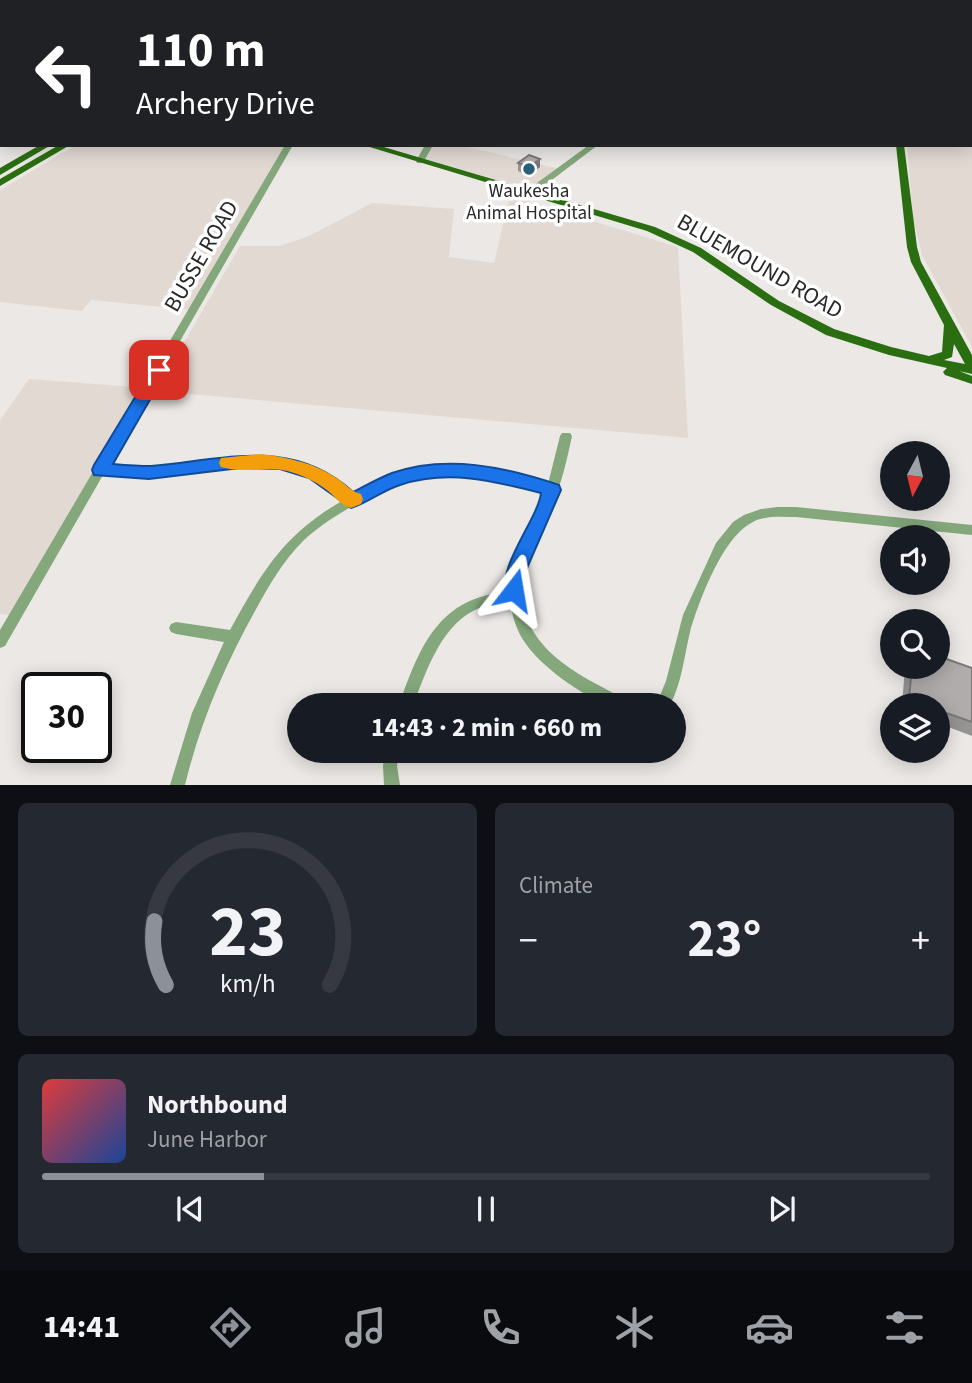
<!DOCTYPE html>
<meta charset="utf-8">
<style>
body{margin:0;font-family:"Source Sans 3",sans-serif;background:#242831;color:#f1f3f6;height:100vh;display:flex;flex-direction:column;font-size:26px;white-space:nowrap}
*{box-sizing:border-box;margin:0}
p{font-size:23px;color:#9ea1a6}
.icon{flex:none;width:38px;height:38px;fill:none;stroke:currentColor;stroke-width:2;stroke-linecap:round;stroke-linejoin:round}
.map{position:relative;height:785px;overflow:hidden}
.details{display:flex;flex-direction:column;gap:18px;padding:18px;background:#0d0f14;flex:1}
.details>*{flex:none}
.guide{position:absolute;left:0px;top:0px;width:973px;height:147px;box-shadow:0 4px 18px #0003;background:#202124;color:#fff;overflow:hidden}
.needle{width:46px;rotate:187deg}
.tools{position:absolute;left:880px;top:441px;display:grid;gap:14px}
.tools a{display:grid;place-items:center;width:70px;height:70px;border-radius:50%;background:#171b24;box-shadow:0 4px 18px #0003;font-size:35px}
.speed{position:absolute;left:21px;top:672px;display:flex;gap:14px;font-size:35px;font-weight:700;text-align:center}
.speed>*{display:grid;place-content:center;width:91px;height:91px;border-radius:50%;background:#171b24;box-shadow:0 4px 18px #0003;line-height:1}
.speed .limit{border:4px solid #111;border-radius:10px;background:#fff;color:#111}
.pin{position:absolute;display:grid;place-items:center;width:60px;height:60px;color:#fff;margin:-30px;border-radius:14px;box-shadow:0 4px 10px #0006}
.me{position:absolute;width:77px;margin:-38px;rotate:14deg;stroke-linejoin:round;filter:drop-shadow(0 0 5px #0008)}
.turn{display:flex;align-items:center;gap:24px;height:147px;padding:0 21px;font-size:32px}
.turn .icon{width:91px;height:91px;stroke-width:2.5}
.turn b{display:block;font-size:49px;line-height:60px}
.big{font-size:52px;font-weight:700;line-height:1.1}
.details .card{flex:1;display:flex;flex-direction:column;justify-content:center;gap:10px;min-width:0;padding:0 24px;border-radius:10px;background:#242831}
.details .dial{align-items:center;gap:0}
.dial svg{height:182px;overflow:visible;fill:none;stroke:#363941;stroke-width:7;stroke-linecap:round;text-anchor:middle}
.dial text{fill:#f1f3f6;stroke:none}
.song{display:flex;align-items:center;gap:21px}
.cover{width:84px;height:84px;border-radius:10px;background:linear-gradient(135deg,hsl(0 70% 55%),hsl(220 70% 35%))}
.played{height:7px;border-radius:4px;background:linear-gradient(90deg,#8c9099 25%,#363941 25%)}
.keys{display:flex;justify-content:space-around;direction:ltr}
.heat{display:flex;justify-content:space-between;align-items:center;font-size:38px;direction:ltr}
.details .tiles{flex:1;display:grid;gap:18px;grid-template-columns:1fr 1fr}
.card:last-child{grid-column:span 2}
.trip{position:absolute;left:287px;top:693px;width:399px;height:70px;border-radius:35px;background:#171b24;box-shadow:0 4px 18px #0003;font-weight:700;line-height:70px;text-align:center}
.dock{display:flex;height:112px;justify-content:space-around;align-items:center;background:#090b0e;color:#9ea1a6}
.dock .icon{width:49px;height:49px}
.dock .current{color:#8c9099}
.dock b{font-size:32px;color:#f1f3f6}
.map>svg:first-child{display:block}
</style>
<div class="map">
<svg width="972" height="785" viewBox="0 0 972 785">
<rect width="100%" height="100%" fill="#ebe8e5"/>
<path fill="#e2d9d3" d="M848,0h124v347l-50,-92 -9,-37 -6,-73h64v-143z
M76,145h213l-95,165 -103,-10 -9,11 -82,-9v-112z
M429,145h31l99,24 -30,24 -109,-32z
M510,196l168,51 10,191 -532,-47 84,-145h40l29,-10 63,-33 82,6 -5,48 45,6z
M29,379l119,9 -132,228 -16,-2v-194z"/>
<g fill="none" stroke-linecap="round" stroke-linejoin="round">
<path fill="#acaaa8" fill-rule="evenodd" d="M971,50h1v8l-1,-1z
M971,71h1v8h-1z
M971,89h1v8h-1z
M971,130h1v9h-1z"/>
<path fill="#84a77b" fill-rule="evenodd" d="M595,0h10l-3,2h-11z
M285,145h8l-185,321c20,2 40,2 60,0 53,-5 109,-19 159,9 9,5 17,14 25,20 71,-39 121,-36 196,-11l12,-48 2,-3h8l2,3c-5,23 -10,46 -19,67 -24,57 -54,101 0,152 21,19 48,31 73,45l2,5c-7,0 -16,2 -22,-1 -25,-9 -65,-38 -80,-60 -9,-12 -13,-26 -16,-41 -10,1 -20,1 -28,4 -40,14 -55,63 -69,98h-14c21,-59 40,-109 111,-113l5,-28 30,-72c-32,-10 -65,-20 -99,-18 -29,1 -56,11 -81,25 -22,12 -44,25 -62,42 -20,20 -35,46 -48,70 -31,56 -55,112 -70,174h-15l22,-72 32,-71 -48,-8 -5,-2 -2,-4 2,-4 5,-2 54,8c32,-58 53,-95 112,-129 -15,-13 -30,-26 -50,-31 -40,-10 -84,0 -124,5 -22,2 -43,1 -65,0l-98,171 -5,2v-18z
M425,145h8l-10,18h-6l-1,-2z
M589,145h9l-66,50h-6v-4z
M777,507h19l176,18v10l-176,-18c-14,0 -30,-2 -43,5 -30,14 -54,79 -63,110 -6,25 -8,50 -20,73h-14l10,-24 17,-66 33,-72 17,-21 11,-7 17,-6z
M385,751h14l-2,15 3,19h-16l-1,-19z"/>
<path fill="#2a6e11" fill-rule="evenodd" d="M839,0h6v2h-6z
M0,91h2v4h-2z
M40,145h11l-51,30v-7z
M59,145h11l-70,41v-7z
M363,145h14l278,82 46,21 78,53 55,28 57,18 38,9 13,-4 2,-27 -33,-63 -4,-15 -11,-102h8l13,102 4,15 51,93v19l-13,-3 13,5v8l-27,-9 -2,-3 4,-4 -58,-13 -63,-20 -55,-30 -78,-53 -46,-21zM954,344l11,20 -21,-4 8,-3z"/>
<path stroke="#6e6c6a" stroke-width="2" d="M222,2l4,-2"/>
</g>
<path fill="#969493" d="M518,163l22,4 -8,6 -5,2 -9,-4z
M905,667l67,1v68l-34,-13v-18h-36z"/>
<path fill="#7a7878" d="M540,159v8l-8,6 -5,2v-9z"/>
<path fill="#afacab" stroke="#7a7878" stroke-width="2" d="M529,155l11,4 -8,6 -5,1 -9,-3z
M938,656l34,12v54l-34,-12v-5h-13l-16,-6 3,-32h26z"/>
<path fill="#1a73e8" stroke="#114b97" stroke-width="2" d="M159,364l8,6 -54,94c12,1 26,2 38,2 73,-6 140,-30 202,26 12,-6 26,-14 39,-19 54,-19 114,-6 167,12l2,5 -34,78 -6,28 -7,2 -7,-2c-12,-27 31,-77 34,-103 -47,-12 -93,-24 -141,-8 -17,5 -32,18 -49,23l-42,-30 -29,-9 -40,-1 -91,11 -55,-4 -2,-5 2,-5 60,-99z"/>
<path fill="#f59e0b" d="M262,454c27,4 53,9 76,25 9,6 12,12 23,15l2,5 -2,5 -10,4c-12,-3 -17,-14 -27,-20 -8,-6 -20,-12 -30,-15 -24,-9 -50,1 -73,-6l-2,-4 2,-5z"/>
<circle fill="#29617b" stroke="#fff" stroke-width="2.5" cx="529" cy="169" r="7"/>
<g text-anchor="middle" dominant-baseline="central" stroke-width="7" stroke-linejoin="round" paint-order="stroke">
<g font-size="19" fill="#2a2928" stroke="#fff">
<text x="529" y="191">Waukesha<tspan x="529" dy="22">Animal Hospital</tspan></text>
</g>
<g font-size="23" fill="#2a2928" stroke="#fff">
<text transform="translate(201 256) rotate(-60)">BUSSE ROAD</text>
<text transform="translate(760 266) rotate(30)">BLUEMOUND ROAD</text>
</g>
</g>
</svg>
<div class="tools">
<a><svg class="needle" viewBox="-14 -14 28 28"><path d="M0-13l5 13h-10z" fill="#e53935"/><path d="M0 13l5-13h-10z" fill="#9ea1a6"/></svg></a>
<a><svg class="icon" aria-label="sound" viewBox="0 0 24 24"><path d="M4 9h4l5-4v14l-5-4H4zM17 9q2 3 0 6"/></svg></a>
<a><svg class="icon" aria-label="search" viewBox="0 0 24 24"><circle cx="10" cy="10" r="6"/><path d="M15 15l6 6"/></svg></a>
<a><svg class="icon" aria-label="layers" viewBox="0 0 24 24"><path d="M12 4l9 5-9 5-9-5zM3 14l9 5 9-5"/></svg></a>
</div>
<div class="speed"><div class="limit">30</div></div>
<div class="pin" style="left:159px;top:370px;background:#d93025"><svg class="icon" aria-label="arrive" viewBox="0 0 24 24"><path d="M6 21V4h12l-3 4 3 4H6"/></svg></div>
<svg class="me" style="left:514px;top:590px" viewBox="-20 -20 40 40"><path d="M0-17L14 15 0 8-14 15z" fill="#1a73e8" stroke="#fff" stroke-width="4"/></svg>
<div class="trip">14:43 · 2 min · 660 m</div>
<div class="guide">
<div class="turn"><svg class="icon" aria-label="left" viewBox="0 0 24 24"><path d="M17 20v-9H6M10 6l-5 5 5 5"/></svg><div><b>110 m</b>Archery Drive</div></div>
</div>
</div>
<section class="details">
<div class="tiles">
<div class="card dial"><svg viewBox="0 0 100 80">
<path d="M14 69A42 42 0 1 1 86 69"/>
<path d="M14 69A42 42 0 0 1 9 41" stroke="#8c9099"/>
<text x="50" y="56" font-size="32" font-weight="700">23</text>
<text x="50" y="72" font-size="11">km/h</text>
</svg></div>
<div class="card"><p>Climate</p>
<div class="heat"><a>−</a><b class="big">23°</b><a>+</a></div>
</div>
<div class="card">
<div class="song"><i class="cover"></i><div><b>Northbound</b><p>June Harbor</p></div></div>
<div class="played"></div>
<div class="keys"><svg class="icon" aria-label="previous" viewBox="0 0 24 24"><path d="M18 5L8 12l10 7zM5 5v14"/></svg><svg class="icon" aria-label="pause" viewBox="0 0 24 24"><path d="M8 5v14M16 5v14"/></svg><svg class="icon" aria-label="next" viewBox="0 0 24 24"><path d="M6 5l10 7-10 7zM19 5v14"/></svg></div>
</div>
</div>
</section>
<nav class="dock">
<b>14:41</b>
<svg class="icon current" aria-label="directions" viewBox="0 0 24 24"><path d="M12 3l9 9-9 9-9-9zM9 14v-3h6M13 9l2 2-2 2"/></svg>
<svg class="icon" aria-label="music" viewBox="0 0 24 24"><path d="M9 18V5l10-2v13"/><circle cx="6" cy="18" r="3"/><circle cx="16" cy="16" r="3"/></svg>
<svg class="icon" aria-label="phone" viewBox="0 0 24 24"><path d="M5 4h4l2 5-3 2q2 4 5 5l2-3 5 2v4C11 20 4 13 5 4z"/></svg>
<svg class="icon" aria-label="climate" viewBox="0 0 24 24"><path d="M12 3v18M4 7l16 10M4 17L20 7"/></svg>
<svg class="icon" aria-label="car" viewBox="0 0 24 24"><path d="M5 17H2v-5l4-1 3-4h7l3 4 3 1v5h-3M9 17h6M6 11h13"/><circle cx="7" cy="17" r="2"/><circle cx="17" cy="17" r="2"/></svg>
<svg class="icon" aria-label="filters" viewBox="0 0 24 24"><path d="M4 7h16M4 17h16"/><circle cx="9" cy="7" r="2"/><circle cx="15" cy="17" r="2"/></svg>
</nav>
